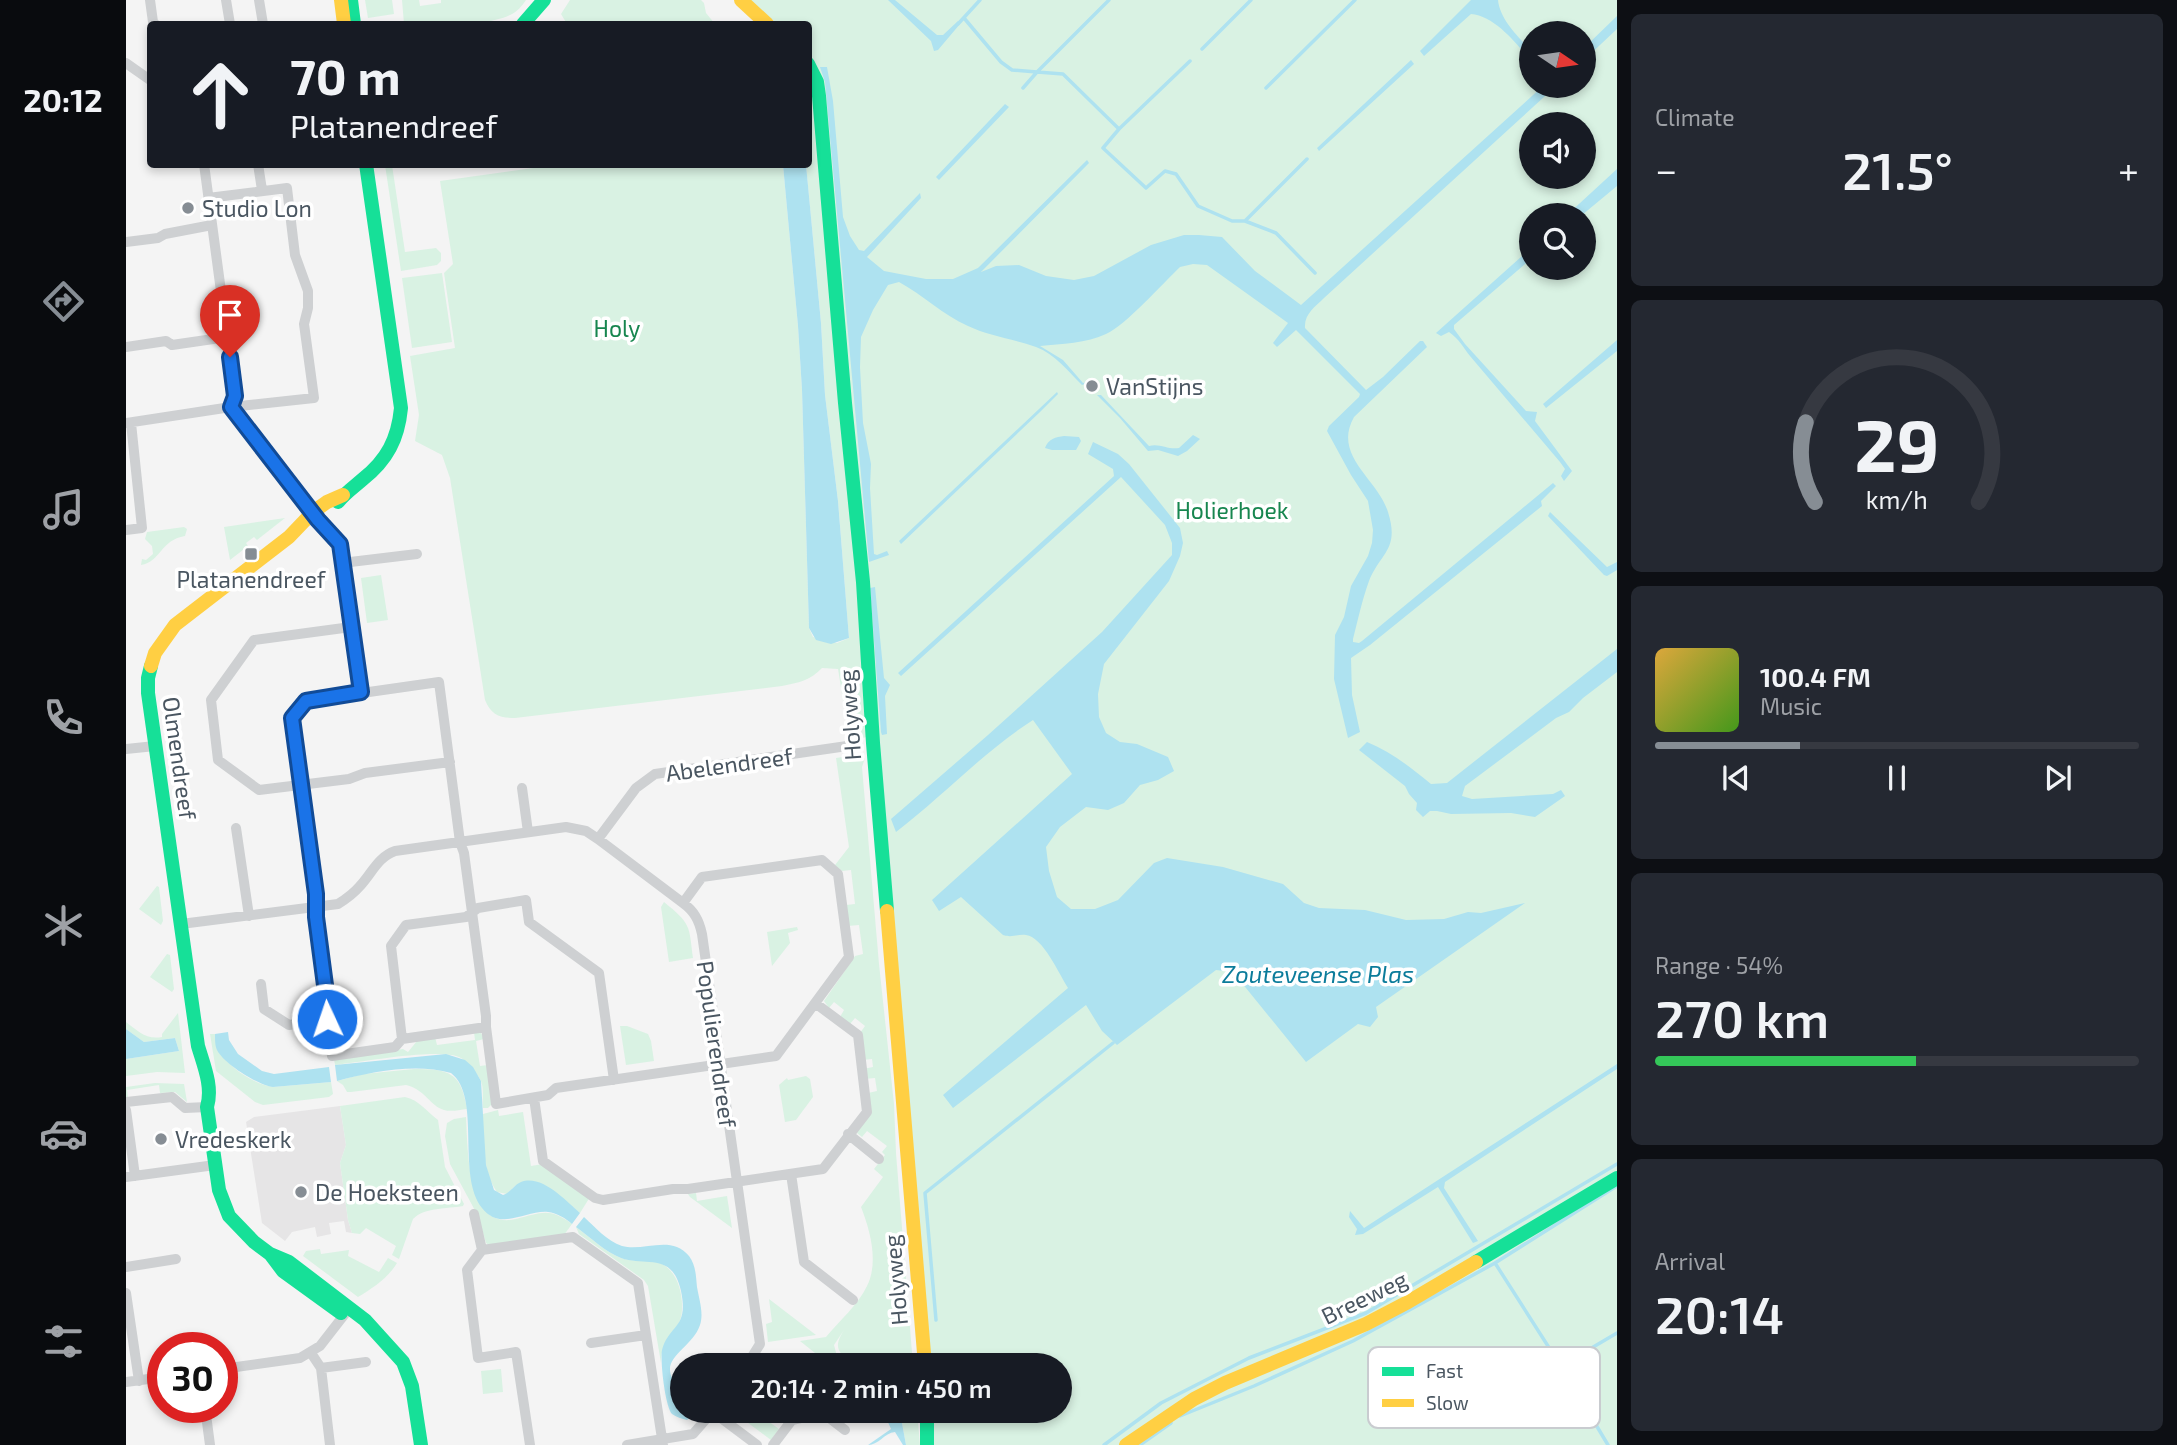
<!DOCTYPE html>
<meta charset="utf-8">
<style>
body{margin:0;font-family:"Exo 2",sans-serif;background:#242831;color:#f1f3f6;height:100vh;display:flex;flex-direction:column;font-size:26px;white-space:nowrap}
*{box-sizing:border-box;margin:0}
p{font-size:23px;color:#9ea1a6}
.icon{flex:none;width:38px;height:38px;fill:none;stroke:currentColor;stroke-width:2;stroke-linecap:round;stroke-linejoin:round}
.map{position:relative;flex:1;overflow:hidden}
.side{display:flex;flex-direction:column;gap:14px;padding:14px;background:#0d0f14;width:560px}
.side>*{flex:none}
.banner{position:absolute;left:21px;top:21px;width:665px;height:147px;border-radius:7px;box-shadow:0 4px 10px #0003;background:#171b24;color:#f1f3f6;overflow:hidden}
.needle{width:46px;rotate:103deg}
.controls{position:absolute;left:1393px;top:21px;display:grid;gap:14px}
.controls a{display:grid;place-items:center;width:77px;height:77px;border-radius:50%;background:#171b24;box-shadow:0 4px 10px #0003;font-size:35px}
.speed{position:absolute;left:21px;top:1332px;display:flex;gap:14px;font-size:35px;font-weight:700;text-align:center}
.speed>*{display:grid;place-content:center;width:91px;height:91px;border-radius:50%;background:#171b24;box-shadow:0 4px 10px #0003;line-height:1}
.speed .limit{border:10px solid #d22;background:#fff;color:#111}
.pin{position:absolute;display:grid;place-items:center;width:60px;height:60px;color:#fff;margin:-72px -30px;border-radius:50% 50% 50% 0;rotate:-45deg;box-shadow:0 0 7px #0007}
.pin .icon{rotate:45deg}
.me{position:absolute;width:77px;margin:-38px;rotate:357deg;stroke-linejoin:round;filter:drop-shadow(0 0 5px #0008)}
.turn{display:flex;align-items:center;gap:24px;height:147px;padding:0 28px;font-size:32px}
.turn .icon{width:91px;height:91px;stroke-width:2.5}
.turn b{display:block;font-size:49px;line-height:60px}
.big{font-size:52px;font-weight:600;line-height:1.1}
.side .widget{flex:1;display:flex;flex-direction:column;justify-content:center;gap:10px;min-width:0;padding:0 24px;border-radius:10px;background:#242831}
.side .dial{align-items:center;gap:0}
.dial svg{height:182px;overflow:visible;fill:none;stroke:#363941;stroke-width:7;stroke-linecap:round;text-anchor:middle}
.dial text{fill:#f1f3f6;stroke:none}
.song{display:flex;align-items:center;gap:21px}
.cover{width:84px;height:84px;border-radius:10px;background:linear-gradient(135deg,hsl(40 70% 55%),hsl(100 70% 35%))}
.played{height:7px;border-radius:4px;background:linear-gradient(90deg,#868d94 30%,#363941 30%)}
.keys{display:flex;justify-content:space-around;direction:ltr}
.heat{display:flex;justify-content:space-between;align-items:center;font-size:38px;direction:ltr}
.charge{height:10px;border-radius:5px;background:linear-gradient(90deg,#34c759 54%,#363941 0)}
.trip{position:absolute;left:544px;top:1353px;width:402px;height:70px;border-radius:35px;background:#171b24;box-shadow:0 4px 10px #0003;font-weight:600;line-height:70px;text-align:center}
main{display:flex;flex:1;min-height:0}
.menu{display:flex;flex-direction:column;width:126px;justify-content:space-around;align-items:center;background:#090b0e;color:#9ea1a6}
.menu .icon{width:49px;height:49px}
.menu .current{color:#868d94}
.menu b{font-size:32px;color:#f1f3f6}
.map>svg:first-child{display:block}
</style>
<main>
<nav class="menu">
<b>20:12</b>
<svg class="icon current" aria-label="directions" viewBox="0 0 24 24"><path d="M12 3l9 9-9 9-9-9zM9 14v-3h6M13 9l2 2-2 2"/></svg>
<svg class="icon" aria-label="music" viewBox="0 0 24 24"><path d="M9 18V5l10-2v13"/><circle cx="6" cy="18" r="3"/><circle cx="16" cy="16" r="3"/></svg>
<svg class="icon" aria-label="phone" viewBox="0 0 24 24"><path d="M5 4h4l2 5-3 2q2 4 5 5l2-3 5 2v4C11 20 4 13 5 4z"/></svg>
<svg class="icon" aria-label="climate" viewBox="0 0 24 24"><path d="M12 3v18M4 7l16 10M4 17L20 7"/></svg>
<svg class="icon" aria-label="car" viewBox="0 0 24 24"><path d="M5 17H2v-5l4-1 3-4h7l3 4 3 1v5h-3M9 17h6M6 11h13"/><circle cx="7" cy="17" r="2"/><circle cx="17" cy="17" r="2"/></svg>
<svg class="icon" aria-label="filters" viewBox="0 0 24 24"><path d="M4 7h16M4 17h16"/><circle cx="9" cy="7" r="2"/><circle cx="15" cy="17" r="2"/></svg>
</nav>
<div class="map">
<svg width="1491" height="1445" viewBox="0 0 1491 1445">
<rect width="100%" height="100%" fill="#f4f4f4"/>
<path fill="#e6e5e6" d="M214,1106l6,39 -6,18 8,57 4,13 -6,-1 -2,-11 -15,2 2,11 -14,3 -2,-10 -23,5 -7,9 -23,-18 -16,-101 8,-5z"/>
<path fill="#d9f2e3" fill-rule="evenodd" d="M239,0h27l2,14 -26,4z
M276,0h17l1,6 21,-3v-3h85c-4,6 -9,12 -16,15 -24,12 -78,9 -106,9z
M444,0h131l3,3 2,10 9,11h-148l-6,-10z
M610,0h881v1445h-690l-3,-34 136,-1v-45h-140l-54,-628 -16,6 -12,-74 -16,-1c-11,12 -24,15 -40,18l-267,32c-15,0 -24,-3 -30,-18l-35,-222 -8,-23 -27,-14 4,-26 -9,-59 45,-8 -11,-75 9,-9 -13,-83 122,-17 221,1 15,161 4,64 7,238 4,9 24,6 12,-5 -11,-137 -13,-106 -4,-72 -15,-158 2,-1v-140h-48zM1405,33h53v53h-53zM1405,124h53v53h-53zM1405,215h53v53h-53z
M259,165h7l13,87 31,-4 5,5v8l-4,4 -36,6z
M316,273l10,69 -40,6 -10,-70z
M159,518l-28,22 -3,-3 -8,6 2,3 -18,14 -6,-33z
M58,527l3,2 -2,7c-25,4 -24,26 -44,29l1,-6 4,1 7,-6 -1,-8 -7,-7 2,-7z
M255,575l7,45 -21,3 -6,-45z
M731,755l8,3 -3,9 17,197 15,140 2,49 17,212h-59c-15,-13 -22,-16 -10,-35l-10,15 4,15 -13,1 -25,-20 26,-4c13,-16 32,-32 41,-51 12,-24 3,-56 -6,-79l22,-30 -9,-8 11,-14 -3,-3 5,-6 -20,-15 -5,6 -5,-4 11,-40 9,-2 -2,-13 -11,1 -1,-10 10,-2 -1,-8 -9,1 -3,-27 5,-7 -10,-8 -5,6 -10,-7 4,-7 -10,-8 -5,6 -5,-7 31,-45 8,-2 -4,-29 -11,1 -2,-21 9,-1 -4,-34 -9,1 -7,-6 14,-18 -13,-89z
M31,886l2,1 4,34 -2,4 -22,-16z
M538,902c27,22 25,23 29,56l-24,4 -8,-55z
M671,927l1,3 -10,3 2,10 -18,23 -5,-34z
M41,954l3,1 4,34 -2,3 -22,-15z
M52,1013l7,60 -28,-1 -31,4v-17l53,-8 -4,-13 -31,4 -18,-13v-7c12,9 20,18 36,15v-3z
M494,1026h7l21,8 3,7 3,20 -28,4z
M348,1032l7,1 3,6 -8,2 4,25 8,-1 4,39 -4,4h-5c-1,-7 1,-20 -2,-27 -3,-7 -15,-21 -22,-24 -23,-9 -96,5 -124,8l-1,-6 69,-10 5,3 9,-11 18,-4 2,8 38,-5z
M84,1034h5c1,26 34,49 58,53l58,-5 2,12 -4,3 -66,8 -8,-3 -39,-31z
M288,1069c35,0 47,3 53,40 -8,1 -16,3 -23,1 -14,-4 -18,-20 -38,-25l-55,7h-4l-4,-7 -6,-4 26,-7z
M680,1076l4,3 3,18 -17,23 -11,2 -6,-37 8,-7 1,2z
M29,1083l29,1 3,18 -12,-10 -15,1 -1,-8 -32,5 1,8 -2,1v-12z
M279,1097c14,3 21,14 33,23l7,47 19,37 -1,2c-16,3 -38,1 -50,13l-14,40 -7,-4 4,-9 -30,-18 -6,6 -8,-1 -4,-13 -8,-57 6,-18 -6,-39z
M372,1110l1,6 24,-4 8,54 12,-2 47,33 -10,16 -22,-18 -42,-10 -9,9 -10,-2c-15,-21 -14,-52 -14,-78z
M340,1117c2,31 0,114 50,102 25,-6 33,-12 56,5l-8,11 -75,10 -3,-2 -8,-27 -28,-52 -5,-28 2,-13 7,-4z
M570,1193l1,8 30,-5 5,32 -42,-31 -2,-3z
M450,1227c14,10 29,25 45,31 11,4 22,2 33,3 21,4 29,29 28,48 0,23 -22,29 -21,54l-13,-77 -4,-6 -65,-46z
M194,1249l1,5 28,-4 -1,6 31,16 9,-14 9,5c-9,15 -24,25 -39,34l-55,-41 3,-5z
M643,1299l47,36 -48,7 -2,-18 6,-2z
M375,1369l2,23 -20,2 -2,-23z
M606,1411h22l25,18 -8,11z
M769,1411h22l3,34h-14l-4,-22z"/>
<path fill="#aee2f0" d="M762,0h7l42,35h6l15,-14 2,3 -22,26 -4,1 -3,-10z
M1345,0h27c2,20 20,36 33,51v10c-15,-18 -36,-45 -60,-47l-47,42 -4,-5z
M1491,16v13l-33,31v-12z
M1285,60l3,4 -95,87 -2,-3z
M694,67h7l6,34 10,116 7,19 9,14 5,1 56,-58 1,5 -54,59 17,14 42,8h27l25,-11 109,-108 2,3 -108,109 15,-6 23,-1 27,11 28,4 20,-4 57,-31 33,-10h15l23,2 33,34 46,34 242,-219h13l-232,212c-9,9 -20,16 -19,30l61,62 17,-13 37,-36h3l4,6 -73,70c-22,39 24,62 34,95 12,38 -8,41 -19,69 -7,19 -11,39 -16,58v3l6,1 3,-2 191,-158 3,3 -15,15 1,5 -172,139 -19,13 1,37 8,37 -12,6 -14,-59 1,-44 9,-18 7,-31 17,-30 4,-13 1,-13 -5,-29 -17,-26 -24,-44 2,-5 30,-29 1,-3 -64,-64 -19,17 -4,-4 15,-20 -81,-58 -14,-1 -13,3c-18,17 -54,58 -74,67 -19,9 -45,10 -66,12l23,14 20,23 13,-4 -14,6c-14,-14 -27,-31 -46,-38 -22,-8 -47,-11 -68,-21 -25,-11 -45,-31 -69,-44l-11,3 -15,25 -12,27 -1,30 3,56 8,41 -1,24 4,66 3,1 10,-4 2,4 -20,7 -44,-480z
M879,104l4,3 -70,73 -3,-3z
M657,165h23l1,10 14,148 4,72 13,106 11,137 -18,6 -15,-4 -7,-12 -7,-238 -4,-64z
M1491,169v17l-35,29h-15z
M1405,248v11l-77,66v4l11,15 61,67 11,1 -2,9 37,50 -8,10 -3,-5 4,-7 -5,-7 -90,-106c-7,-9 -11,-17 -21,-24l-8,4 -5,-3z
M1491,340v11l-71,57 -3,-4z
M931,392l1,2 -18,18 -139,132 -2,-3z
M971,395h4l48,51c11,-3 19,4 30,2l14,-13 7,4 -13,12 -9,5 -20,-6 -10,1 -28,-33z
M938,436l15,1 2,4 -5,9h-24l-7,-2c3,-9 11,-11 19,-12z
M967,442l25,12 11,10 51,64 3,15 -3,13 -11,25 -65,83 -6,30 1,23 7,16 14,9 17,2 31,13 6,14 -16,9 -18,5 -16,18 -16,7 -22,-3 -26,20 -14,20 3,24 8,26 14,12h24l23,-9 36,-37 13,-5 56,9 60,17 21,19 15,5 46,2 41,10 38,-1 24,-7 13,1 44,-10 -149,104 2,10 -8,10 -12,-3 -52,38 -73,-90 -17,-2 -99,75 -15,-14 -16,-26 -133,103 -10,-13 125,-107c-9,-14 -25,-51 -42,-53 -9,-1 -14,3 -23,0l-42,-38 -22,14 -7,-11 140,-126 -39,-54c-50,32 -91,77 -137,112l-5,-13 97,-84 114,-103 70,-77v-12l-7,-18 -44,-48 -220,199 -3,-3 216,-197 -1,-7 -25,-15z
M1424,512l57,55 10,-5v8l-10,6 -3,-1 -56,-59z
M749,587l9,91 6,7 -5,11 2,38 -5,1 -1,-3 -11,-144z
M1491,649v23l-34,26 -14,14 -13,6 -91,68 -3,10 10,3 81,-5 8,-4 4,6 -30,21 -24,-4 -60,1 -14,-3h-7l-7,6 -7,-7 1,-7 -8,-9 -4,-8 -46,-36 8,-8c25,10 44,26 64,42l16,-1z
M0,1029l18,13 31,-4 4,13 -53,8z
M102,1032l1,8 9,14 24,17 12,3 55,-7 2,15 -58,5c-15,-2 -49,-23 -56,-37 -2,-4 -2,-11 -2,-16z
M320,1054l19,6 8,7 8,14 5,84 8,25 9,5c8,-3 11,-10 18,-13 21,-8 45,19 59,31l-8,11c-7,-6 -15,-11 -24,-12 -23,-2 -47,20 -66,-4 -26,-33 0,-111 -31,-135 -36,-10 -79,-1 -114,8l-2,-16z
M1491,1064v5l-172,113 -1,6 34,53 -5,2 -35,-56 -75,47 -8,1 2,-6 -8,-12 1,-6 14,17z
M458,1217c11,10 23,24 38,29 22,6 49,-12 67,10 7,9 7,21 8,31 2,12 7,26 3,38 -9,27 -50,34 -18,66v19l14,1 -3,4 -6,5c-5,-1 -11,-3 -15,-6 -7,-8 -12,-54 -10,-64 7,-26 27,-21 19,-59 -9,-40 -35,-24 -60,-33 -16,-6 -31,-21 -45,-31z
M757,1411h12l7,12 4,22h-3l-8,-13c-11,1 -16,13 -27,13l23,-16z"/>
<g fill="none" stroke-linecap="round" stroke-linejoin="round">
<path stroke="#aee2f0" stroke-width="3.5" d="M838,18l37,44 11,8 25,2 72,-72
M832,24l22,-24
M1076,49l49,-49
M1064,61l-71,68 -16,19 43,40 19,-17 11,3 22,32 34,15h13l31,12 39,40
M897,88l14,-16 26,2 56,55
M1140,88l89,-88
M1119,221l62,-62
M1369,1263l67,105 46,77
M810,1320l-11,-127 188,-150
M1457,1353l34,-20
M1054,1416l74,-30 99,-45 142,-78 122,-77
M978,1445l57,-42 88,-45 117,-45 251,-149
M1014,1445l31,-22"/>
<path stroke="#ced0d2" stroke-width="10" d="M24,0l3,22 2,2
M100,0l4,24
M133,0l4,24
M0,63l24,17
M78,164l31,232 -4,11 88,113 21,24 21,148
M132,164l4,26
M0,242l32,-4 7,-4 47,-9
M0,347l40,-6 6,4 55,-8
M0,423l105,-16 83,-9 -10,-74 4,-16v-17l-13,-36 -8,-67 -79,10
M0,530l16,-2 -11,-105
M216,563l75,-9
M225,627l-97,13 -43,60 7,60 41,30 90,-11 16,-6 85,-11
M0,749l29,-3
M396,788l6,44
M110,828l13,88
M472,839l38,-51 19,-14 192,-28
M55,924l157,-20c8,-5 16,-11 22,-18 12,-13 18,-29 35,-35l171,-24 20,4 12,8 85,64c11,8 16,17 19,31l58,410 -13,21
M135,984l3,25 25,16 38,-6
M360,1027v-11l-22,-163 -4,-11 -21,-160 -133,19 -14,17 24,176v23l12,91 -1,11 5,37 63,-9 7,-8 84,-12 10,77 52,-9 8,-7 220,-32 73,-99 -11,-83 -16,-14 -120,17 -19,26
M276,1039l-11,-93 15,-21 60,-8 12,-9 48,-8 3,22 70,51 15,107
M408,1098l9,63 52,37 8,2 70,-11h15l135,-20 44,-57 -9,-77 -43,-32
M0,1102l46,-5 13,11 22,-1
M0,1110l9,66
M722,1134l31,25
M665,1174l13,88 49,38
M0,1177l89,-12
M348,1214l8,36
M0,1267l50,-8
M0,1293l13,88
M465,1343l55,-8
M185,1353l10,15 9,77
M195,1368l45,-6
M96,1369l78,-11 20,-12 28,-36
M0,1382l37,-5
M79,1407l5,38
M650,1410l16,10 31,-7 22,17
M587,1412l44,33
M404,1445l-14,-93 -38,6 -11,-88 15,-20 91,-13 65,46 25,162
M501,1445l66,-11 21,-24
M647,1445l19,-25"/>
<path stroke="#16e098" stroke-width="14" d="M225,0l3,24
M397,24l21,-24
M682,64l9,18 2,14 26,307 18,179 10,161 14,168
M212,502c7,-9 16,-15 25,-23 24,-19 35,-40 38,-71l-35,-244
M25,666l-3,12v15l50,353c6,20 15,41 9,61l12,83 10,26 25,26 16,12 19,8 76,58 38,42 9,24 9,59
M145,1255l12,16 58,42
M1350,1262l141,-84
M801,1410v35"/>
<path stroke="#ffcf43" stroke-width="14" d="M215,0l3,24
M615,0l26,24
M25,666l4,-13 20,-28 114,-88 24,-25 14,-10 16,-7
M761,911l38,454
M1000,1445l68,-46 31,-16 141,-59 42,-22 68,-40"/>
</g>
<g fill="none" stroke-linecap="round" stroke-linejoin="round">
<defs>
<path id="route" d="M104,357l5,39 -4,11 87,113 22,24 21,148 -55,9 -14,17 24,176v23l12,91 -1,11"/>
</defs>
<use href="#route" stroke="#114b97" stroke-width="18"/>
<use href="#route" stroke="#1a73e8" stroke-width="12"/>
</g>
<g fill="#868d94" stroke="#fff" stroke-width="2.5">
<circle cx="62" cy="208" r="7"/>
<circle cx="966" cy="386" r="7"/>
<rect x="118" y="547" width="14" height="14" rx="3.5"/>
<circle cx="35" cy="1139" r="7"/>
<circle cx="175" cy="1192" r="7"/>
</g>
<g text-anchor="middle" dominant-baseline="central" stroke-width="7" stroke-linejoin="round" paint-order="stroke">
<g font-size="23" fill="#4a5661" stroke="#fff" text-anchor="start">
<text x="76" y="208">Studio Lon</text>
<text x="980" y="386">VanStijns</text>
<text x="125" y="579" text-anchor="middle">Platanendreef</text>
<text x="49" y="1139">Vredeskerk</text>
<text x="189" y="1192">De Hoeksteen</text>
</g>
<g font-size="23" fill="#17864f" stroke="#fff">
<text x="491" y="328">Holy</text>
<text x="1106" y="510">Holierhoek</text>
</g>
<g font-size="23" fill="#4a5661" stroke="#fff">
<text transform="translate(723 715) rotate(-94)">Holyweg</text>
<text transform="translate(54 758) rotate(82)">Olmendreef</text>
<text transform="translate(603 764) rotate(-8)">Abelendreef</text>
<text transform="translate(591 1044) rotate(82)">Populierendreef</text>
<text transform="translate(769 1280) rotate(-95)">Holyweg</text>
<text transform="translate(1238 1297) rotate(-26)">Breeweg</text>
</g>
<g font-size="24" font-style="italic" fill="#0c7c9b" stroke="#fff">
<text x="1192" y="973">Zouteveense Plas</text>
</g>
</g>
<rect x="1242" y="1347" width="232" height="81" rx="10" fill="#fff" stroke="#c9ccd0" stroke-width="2"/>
<rect x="1256" y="1367" width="32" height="9" fill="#16e098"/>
<rect x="1256" y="1399" width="32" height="8" fill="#ffcf43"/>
<g font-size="19" fill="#4a5661">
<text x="1300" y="1378">Fast</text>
<text x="1300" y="1410">Slow</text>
</g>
</svg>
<div class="controls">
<a><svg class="needle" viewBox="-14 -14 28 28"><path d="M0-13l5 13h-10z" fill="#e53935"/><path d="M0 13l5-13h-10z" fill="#9ea1a6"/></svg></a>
<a><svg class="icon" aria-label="sound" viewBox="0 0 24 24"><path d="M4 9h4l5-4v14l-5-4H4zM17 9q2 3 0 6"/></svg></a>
<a><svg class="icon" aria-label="search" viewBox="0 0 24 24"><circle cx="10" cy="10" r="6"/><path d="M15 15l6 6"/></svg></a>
</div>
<div class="speed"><div class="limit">30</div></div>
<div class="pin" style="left:104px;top:357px;background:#d93025"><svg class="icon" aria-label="arrive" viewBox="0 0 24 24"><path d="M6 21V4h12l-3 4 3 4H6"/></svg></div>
<svg class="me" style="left:201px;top:1019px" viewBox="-20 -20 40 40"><circle r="17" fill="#1a73e8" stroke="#fff" stroke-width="3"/><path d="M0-11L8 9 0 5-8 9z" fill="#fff"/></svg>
<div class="trip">20:14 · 2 min · 450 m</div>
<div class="banner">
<div class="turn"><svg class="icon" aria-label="ahead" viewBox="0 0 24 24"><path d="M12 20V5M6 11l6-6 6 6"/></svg><div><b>70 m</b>Platanendreef</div></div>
</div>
</div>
<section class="side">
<div class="widget"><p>Climate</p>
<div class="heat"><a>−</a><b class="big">21.5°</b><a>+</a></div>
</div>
<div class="widget dial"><svg viewBox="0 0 100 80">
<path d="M14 69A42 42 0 1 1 86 69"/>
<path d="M14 69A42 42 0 0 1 10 34" stroke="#868d94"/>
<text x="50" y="56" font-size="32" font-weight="700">29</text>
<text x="50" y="72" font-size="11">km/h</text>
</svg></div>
<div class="widget">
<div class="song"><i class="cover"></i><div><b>100.4 FM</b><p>Music</p></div></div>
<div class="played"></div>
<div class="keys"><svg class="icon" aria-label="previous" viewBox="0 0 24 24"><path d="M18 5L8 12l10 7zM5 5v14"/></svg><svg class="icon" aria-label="pause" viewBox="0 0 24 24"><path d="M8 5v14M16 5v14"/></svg><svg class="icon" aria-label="next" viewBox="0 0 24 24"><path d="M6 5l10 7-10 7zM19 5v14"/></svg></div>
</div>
<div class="widget"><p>Range · 54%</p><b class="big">270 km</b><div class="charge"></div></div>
<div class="widget"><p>Arrival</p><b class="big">20:14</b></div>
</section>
</main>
